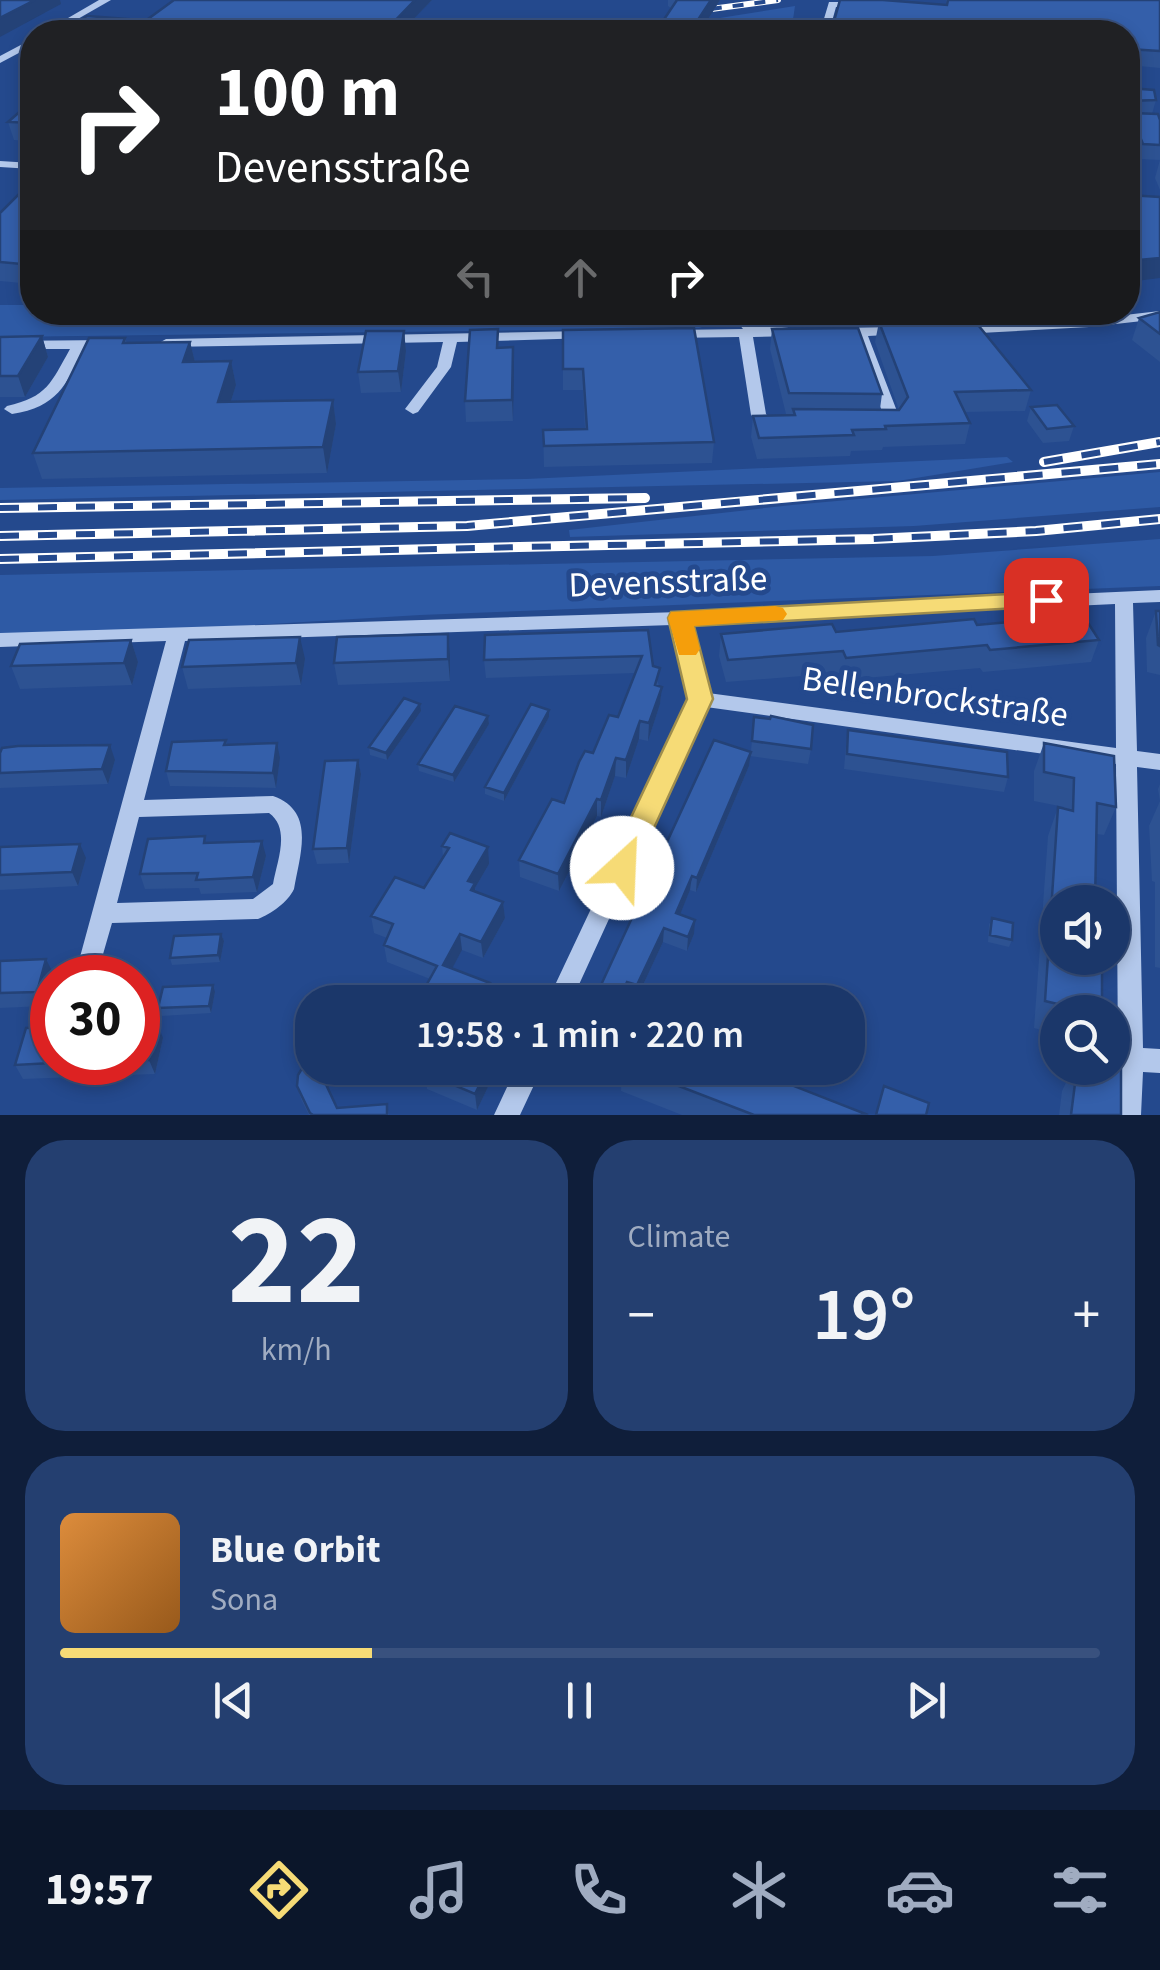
<!DOCTYPE html>
<meta charset="utf-8">
<style>
body{margin:0;font-family:"Source Sans 3",sans-serif;background:#243f70;color:#f1f3f6;height:100vh;display:flex;flex-direction:column;font-size:38px;white-space:nowrap}
*{box-sizing:border-box;margin:0}
p{font-size:32px;color:#a0acc1}
.icon{flex:none;width:55px;height:55px;fill:none;stroke:currentColor;stroke-width:2;stroke-linecap:round;stroke-linejoin:round}
.map{position:relative;height:1115px;overflow:hidden}
.panel{display:flex;flex-direction:column;gap:25px;padding:25px;background:#0f1e3a;flex:1}
.panel>*{flex:none}
.guide{position:absolute;left:20px;top:20px;width:1120px;height:305px;border-radius:40px;box-shadow:0 5px 15px #0003,0 0 0 2px #39517e;background:#202124;color:#fff;overflow:hidden}
.buttons{position:absolute;left:1040px;top:885px;display:grid;gap:20px}
.buttons a{display:grid;place-items:center;width:90px;height:90px;border-radius:50%;background:#1b376a;box-shadow:0 5px 15px #0003,0 0 0 2px #39517e;font-size:50px}
.speed{position:absolute;left:30px;top:955px;display:flex;gap:20px;font-size:50px;font-weight:700;text-align:center}
.speed>*{display:grid;place-content:center;width:130px;height:130px;border-radius:50%;background:#1b376a;box-shadow:0 5px 15px #0003,0 0 0 2px #39517e;line-height:1}
.speed .limit{border:15px solid #d22;background:#fff;color:#111}
.pin{position:absolute;display:grid;place-items:center;width:85px;height:85px;color:#fff;margin:-42px;border-radius:20px;box-shadow:0 5px 15px #0006}
.me{position:absolute;width:110px;margin:-55px;rotate:25deg;stroke-linejoin:round;filter:drop-shadow(0 0 8px #0008)}
.turn{display:flex;align-items:center;gap:35px;height:210px;padding:0 30px;font-size:45px}
.turn .icon{width:130px;height:130px;stroke-width:2.5}
.turn b{display:block;font-size:70px;line-height:85px}
.lanes{display:flex;align-items:center;height:95px;padding:0 30px;background:#0003;justify-content:center;gap:50px;direction:ltr}
.lanes .off{opacity:.35}
.big{font-size:75px;font-weight:600;line-height:1.1}
.panel .tile{flex:1;display:flex;flex-direction:column;justify-content:center;gap:15px;min-width:0;padding:0 35px;border-radius:40px;background:#243f70}
.panel .dial{align-items:center;gap:0}
.dial b{font-size:130px;line-height:1}
.song{display:flex;align-items:center;gap:30px}
.cover{width:120px;height:120px;border-radius:15px;background:linear-gradient(135deg,hsl(30 70% 55%),hsl(30 70% 35%))}
.played{height:10px;border-radius:5px;background:linear-gradient(90deg,#f6db76 30%,#39517e 30%)}
.keys{display:flex;justify-content:space-around;direction:ltr}
.heat{display:flex;justify-content:space-between;align-items:center;font-size:55px;direction:ltr}
.panel .tiles{flex:1;display:grid;gap:25px;grid-template-columns:1fr 1fr}
.tile:last-child{grid-column:span 2}
.trip{position:absolute;left:295px;top:985px;width:570px;height:100px;border-radius:40px;background:#1b376a;box-shadow:0 5px 15px #0003,0 0 0 2px #39517e;font-weight:600;line-height:100px;text-align:center}
.menu{display:flex;height:160px;justify-content:space-around;align-items:center;background:#0b162a;color:#a0acc1}
.menu .icon{width:70px;height:70px}
.menu .active{color:#f6db76}
.menu b{font-size:45px;color:#f1f3f6}
.map>svg:first-child{display:block}
</style>
<div class="map">
<svg width="1160" height="1115" viewBox="0 0 1160 1115">
<rect width="100%" height="100%" fill="#24498d"/>
<path fill="#2e5aa5" d="M795,6l-3,20 22,6h-114l7,-12z
M0,305h32v7l693,1 -7,9 -19,6 -699,9z
M748,313h370l-142,10 -201,3z
M1007,457l6,5 -115,19 -898,19v-12l526,-9z
M1160,472v35l-246,19 -344,11 -1,-7 223,-25z
M1160,539v47l-740,29 -246,15 -174,6v-61l933,-19z"/>
<g fill="none" stroke-linecap="round" stroke-linejoin="round">
<path fill="#b3c8eb" fill-rule="evenodd" d="M99,0h12l-56,32h-11z
M829,2h33l5,3 -5,3 -26,-1 -7,25h-9z
M32,39v7l-32,17v-7z
M0,161l32,2v6l-32,-2z
M1160,311v8l-71,8 -128,7 -7,-4 7,-4 128,-7z
M729,312h14c16,24 39,9 59,20l-7,4 -42,1 13,77 5,5 11,3 3,3 -3,3 -21,-3 -10,-10 -12,-78 -68,1 -7,-4 7,-4 72,-1z
M900,327l5,1v6l-37,2 32,83 -17,10 -8,-5 9,-7 -30,-81h-18l-7,-4 7,-4z
M585,331l5,1v6l-133,4 -6,25 -33,45 -5,2 -8,-5 32,-42 6,-25 -277,5 -7,-4 7,-4z
M110,340l5,1v6l-30,2c-20,36 -27,58 -73,65l-8,-5 3,-3c40,-9 44,-23 63,-57h-70v-8z
M1160,590v12l-27,1 4,148 23,3v16l-23,-3 6,281 17,1v24l-17,-1 -2,43h-26l3,-56 -2,-295 -410,-57 -135,295h-24l143,-303 -18,-74 -487,16 -41,159 129,-4c43,15 27,58 21,93 -6,13 -23,25 -36,30l-146,4 -15,52h-16l-4,-7 89,-327 -166,6v-14l680,-21zM1115,604l1,144 -408,-55 -17,-69zM269,813c22,16 8,48 4,71l-20,15 -136,4 22,-86z
M516,1068h26l-22,47h-26z"/>
<defs>
<path id="rail-far1" d="M689,12l89,-12"/>
<path id="rail" d="M1044,462l116,-20
M0,508l645,-10
M0,536l467,-10 693,-62
M0,559l873,-20 163,-8 124,-12"/>
</defs>
<use href="#rail-far1" stroke="#fff" stroke-width="6"/>
<use href="#rail" stroke="#fff" stroke-width="10"/>
<use href="#rail-far1" stroke="#24498d" stroke-width="4" stroke-dasharray="11" stroke-linecap="butt"/>
<use href="#rail" stroke="#24498d" stroke-width="6" stroke-dasharray="19" stroke-linecap="butt"/>
</g>
<path fill="#2d5292" d="M432,0l-31,32h-338l78,-12 1,4z
M668,0h52l-20,32h-71l32,-8 10,-16 -3,-2z
M946,0h214v68l-32,-3v-33l-182,-27z
M1128,88l28,12 -4,14 8,6v70l-5,-12 5,-18 -21,-1 -7,-18h-4z
M32,101v40l-18,-1 -6,-18z
M32,181v103l-32,-3v-68z
M1160,312v50l-28,-22 7,-22z
M879,322l152,68 -6,21 -61,1 6,11 -5,21 -82,3 -1,3 -31,1 -1,5 -93,3 -6,-22 2,-21 39,-1 1,-1h-7l-16,-65 2,-20 110,65 -2,15 19,1 -24,-68z
M563,330l151,112 -2,21 -168,4 -1,-37 42,-1 -2,-39h-20z
M404,331l2,20 -5,41 -40,1 -3,-21z
M42,336l6,21 -23,40h-25v-60z
M125,338l2,5 63,-1 5,20 36,-1 5,24 -5,16 102,-1 3,24 -9,49 -285,6 -9,-26z
M513,347v74l-47,1 -1,-21 33,-53z
M1031,407l43,19 -5,15 -26,2 -16,-22z
M1156,611h4v64l-13,-3 -1,-34z
M977,625l122,15 -8,22 -108,10 -3,-4 -138,12 -3,-7 -113,9 -7,-26 2,-22 115,-2z
M648,630l5,36 6,20 3,1 -2,17 -12,37 -9,-2 -13,39 -11,-2 -14,41 -4,-1 -38,75 -39,-14 -1,-17 45,-57 29,-50 25,-36 17,-44 -149,5 -2,-18z
M131,640l7,22 -6,23 -112,4 -9,-23z
M450,656v25l-112,4 -4,-22z
M305,659l-4,26 -113,4 -6,-22z
M549,710v7l-45,84 -19,-7v-7z
M421,711l-34,49 -17,-5 -1,-8z
M488,716l1,8 -35,58 -35,-11 -1,-7z
M754,717l57,32 -3,15 -58,-8v-3l-1,13 -53,126 -6,-2 -10,24 14,20 -7,17 -24,-9 -27,58 -10,-4 -3,6h-15l-7,-2v-15l150,-234z
M848,730l160,47 -4,15 -160,-23 2,-24z
M226,740l1,5 53,13 -4,30 -106,-2 -4,-15z
M1044,743l72,64 -12,28 -7,-1 -39,68 44,110h-44v23l-24,-7 14,-192 10,-29 6,1v-1l-30,-6v-30z
M0,753l115,7 -7,24 -108,4z
M358,760l3,14 -12,89 -32,1 -4,-15z
M1160,784v184l-5,-1v-85l-3,-1 -3,-55 11,-25 -2,-12z
M207,843l59,13 -9,36 -56,2 -2,-6 -54,1 -5,-15z
M442,846l47,18 -14,24 1,3 27,11 2,16 -22,40 -21,-8 -10,18 38,15 2,17 -2,2h-73l13,-23 -43,-17 -3,-17 3,-7 -13,-5 -3,-17 53,-28 19,-31z
M0,847l86,11 -8,28 -78,4z
M992,918l20,22 -3,7 -21,-5 1,-17z
M221,934l3,7 -4,21 -48,3 -2,-7z
M0,961l53,12 -9,33 -44,2z
M215,992l-4,21 -50,3 -3,-8z
M138,1024l25,14 -8,36 -132,5 -8,-14 37,-3h86z
M428,1068h69l-20,42 -50,-21 -2,-16z
M622,1068h126l120,47h-186l-61,-24z
M1073,1068h39l9,47h-62l3,-24z
M339,1070l-11,19 9,19 50,-4 2,11h-80l-8,-16 -4,-13z"/>
<path fill="#244277" d="M35,0h25l1,4 -61,33v-19z
M415,0h17l-31,32h-17z
M711,0h9l-20,32h-10z
M141,20l2,7h-6l1,5h-12z
M1160,258v20l-32,4v-21z
M404,331l2,20 -5,41 -3,-21z
M42,336l6,21 -23,40 -7,-21z
M190,342l6,24 -13,-4z
M513,347l1,21 -1,53 -1,-21z
M231,361l5,24 -13,41 -5,-24z
M333,400l3,24 -9,49 -4,-26z
M448,634l2,22v25l-2,-22z
M300,637l5,22 -4,26 -5,-22z
M131,640l7,22 -6,23 -8,-22z
M662,687l-2,17 -12,37 1,-18z
M420,704l1,7 -34,49 -1,-7z
M549,710v7l-45,84v-8z
M488,716l1,8 -35,58 -1,-7z
M640,721l-1,18 -13,39v-18z
M277,743l3,15 -4,30 -3,-15z
M110,745l5,15 -7,24 -6,-15z
M751,752l-2,14 -53,126 1,-14z
M616,758l-1,18 -14,41v-17z
M358,760l3,14 -12,89 -2,-15z
M597,799v17l-38,75 -1,-17z
M262,841l4,15 -9,36 -4,-15z
M80,844l6,14 -8,28 -6,-14z
M488,847l1,17 -14,24 1,12 -8,-19z
M692,876l-2,14 -15,37 1,-14z
M503,902l2,16 -22,40 -2,-16z
M695,920l-1,14 -7,17 1,-14z
M664,928l-1,14 -27,58 1,-15z
M221,934l3,7 -4,21 -2,-7z
M460,934l2,16 -17,32 -2,-17z
M46,959l7,14 -9,33 -7,-14z
M627,982l-1,14 -3,6h-2l1,-9z
M490,983l2,17 -2,2h-10z
M213,985l2,7 -4,21 -2,-7z
M157,1023l6,15 -8,36 -6,-14z
M329,1068h9l1,2 -13,21 -3,-13z
M488,1068h9l-20,42 -2,-16z"/>
<path fill="#345faa" stroke="#244277" stroke-width="2.5" d="M0,0h35l-35,18z
M174,0h241l-31,32h-208l3,-2 -42,-3z
M677,0h34l-21,32h-61l8,-11 24,3z
M840,0h43l64,5 1,-5h212v51l-32,-2v-17h-297z
M87,16l54,4 -15,12h-63z
M1128,88l26,2 2,10 -27,1 3,12 26,1 2,6v25l-17,-1 -7,-17 -8,-1z
M32,101v22l-24,-1z
M32,181v84l-32,-3v-49z
M1128,195l32,2v61l-32,3z
M1160,312v22l-21,-16z
M974,320l57,70 -76,2 15,31 -85,3 1,3 -34,1 2,5 -95,3 -6,-22 42,-1 -2,-6 106,1 9,-13 -29,-75z
M694,328l20,114 -170,4 -1,-16 44,-1 -4,-60h-20v-39z
M858,328l24,66 -93,-1 -17,-64z
M498,329l-1,19 16,-1 -1,53 -47,1 5,-71z
M366,331h38l-6,40 -40,1z
M42,336l-24,40h-18v-39z
M89,338h36l-2,5 67,-1 -7,20 48,-1 -13,41 115,-2 -10,47 -290,6z
M1057,405l17,21 -27,3 -16,-22z
M1156,611h4v35l-2,-1z
M1083,615l16,25 -109,10 -3,-5 -141,13 -3,-7 -115,9 -7,-26 111,-10 4,8 138,-13 3,6z
M648,630l5,36 7,2 -5,17 7,2 -13,36 -9,-2 -14,39 -10,-2 -15,42 -4,-1 -39,75 -39,-14 33,-61 12,4 15,-41 6,-11 8,2 16,-38 9,2 24,-61 -158,4 1,-25z
M448,634v25l-114,4 3,-26z
M300,637l-4,26 -114,4 7,-27z
M131,640l-7,23 -113,3 9,-22z
M404,698l16,6 -34,49 -17,-6z
M531,704l18,6 -45,83 -19,-6z
M455,706l33,10 -35,59 -35,-11z
M771,716l42,9 -2,24 -59,-8 2,-24 16,2z
M848,730l159,22 1,25 -161,-23z
M226,740l-2,5 53,-2 -4,30 -107,-2 6,-29z
M714,740l37,12 -54,126 -5,-2 -16,37 19,7 -7,17 -24,-9 -27,57 -10,-3 -5,11 -21,-8z
M1044,743l70,13 2,51 -19,-4 -2,99h-37v56h44v54h-11l-46,-11 13,-194 15,4 1,-33 -30,-6z
M110,745l-8,24 -102,4v-20l2,-5 16,-2z
M358,760l-11,88 -34,1 12,-88z
M450,833l38,14 -20,34 7,2 -4,7 32,12 -22,40 -21,-8 -17,31 47,18 -10,19h-63l20,-36 -53,-21 9,-21 -22,-8 24,-39 29,11 25,-40 -7,-2z
M205,836l-1,7 58,-2 -9,36 -57,3 2,-7 -58,1 8,-35z
M80,844l-8,28 -72,3v-28z
M992,918l21,5 -1,17 -22,-5z
M221,934l-3,21 -48,3 4,-22z
M46,959l-9,33 -37,1v-32z
M213,985l-4,21 -51,2 5,-21z
M367,988l38,14h-47z
M157,1023l-8,37h-11v-36z
M52,1027v35h19l-56,3 11,-37z
M312,1052v16h17l-6,10 14,30 50,-4v11h-74l-3,-2 -13,-27 1,-11z
M1112,1066l9,2v47h-50l6,-47h35z
M428,1068h60l-13,26 -50,-21z
M632,1068h116l120,47h-114z
M884,1086l45,17 -3,12h-50z"/>
<path fill="#f6db76" stroke="#a08e4d" stroke-width="2.5" d="M1046,592l12,8 -4,6 -360,20 19,73 -81,177 -10,4 -10,-4 -5,-8 80,-169 -19,-81 3,-6z"/>
<path fill="#f59e0b" d="M775,606l8,2 4,6 -4,6 -89,6 6,23 -4,6h-17l-11,-37 3,-6z"/>
<g text-anchor="middle" dominant-baseline="central" stroke-width="10" stroke-linejoin="round" paint-order="stroke">
<g font-size="35" fill="#fff" stroke="#24498d">
<text transform="translate(668 582) rotate(-2)">Devensstraße</text>
<text transform="translate(935 697) rotate(8)">Bellenbrockstraße</text>
</g>
</g>
</svg>
<div class="buttons">
<a><svg class="icon" aria-label="sound" viewBox="0 0 24 24"><path d="M4 9h4l5-4v14l-5-4H4zM17 9q2 3 0 6"/></svg></a>
<a><svg class="icon" aria-label="search" viewBox="0 0 24 24"><circle cx="10" cy="10" r="6"/><path d="M15 15l6 6"/></svg></a>
</div>
<div class="speed"><div class="limit">30</div></div>
<div class="pin" style="left:1046px;top:600px;background:#d93025"><svg class="icon" aria-label="arrive" viewBox="0 0 24 24"><path d="M6 21V4h12l-3 4 3 4H6"/></svg></div>
<svg class="me" style="left:622px;top:868px" viewBox="-20 -20 40 40"><circle r="19" fill="#fff"/><path d="M0-13L10 11 0 6-10 11z" fill="#f6db76"/></svg>
<div class="trip">19:58 · 1 min · 220 m</div>
<div class="guide">
<div class="turn"><svg class="icon" aria-label="right" viewBox="0 0 24 24"><path d="M7 20v-9h11M14 6l5 5-5 5"/></svg><div><b>100 m</b>Devensstraße</div></div>
<div class="lanes"><svg class="icon off" aria-label="left" viewBox="0 0 24 24"><path d="M17 20v-9H6M10 6l-5 5 5 5"/></svg><svg class="icon off" aria-label="ahead" viewBox="0 0 24 24"><path d="M12 20V5M6 11l6-6 6 6"/></svg><svg class="icon" aria-label="right" viewBox="0 0 24 24"><path d="M7 20v-9h11M14 6l5 5-5 5"/></svg></div>
</div>
</div>
<section class="panel">
<div class="tiles">
<div class="tile dial"><b>22</b><p>km/h</p></div>
<div class="tile"><p>Climate</p>
<div class="heat"><a>−</a><b class="big">19°</b><a>+</a></div>
</div>
<div class="tile">
<div class="song"><i class="cover"></i><div><b>Blue Orbit</b><p>Sona</p></div></div>
<div class="played"></div>
<div class="keys"><svg class="icon" aria-label="previous" viewBox="0 0 24 24"><path d="M18 5L8 12l10 7zM5 5v14"/></svg><svg class="icon" aria-label="pause" viewBox="0 0 24 24"><path d="M8 5v14M16 5v14"/></svg><svg class="icon" aria-label="next" viewBox="0 0 24 24"><path d="M6 5l10 7-10 7zM19 5v14"/></svg></div>
</div>
</div>
</section>
<nav class="menu">
<b>19:57</b>
<svg class="icon active" aria-label="directions" viewBox="0 0 24 24"><path d="M12 3l9 9-9 9-9-9zM9 14v-3h6M13 9l2 2-2 2"/></svg>
<svg class="icon" aria-label="music" viewBox="0 0 24 24"><path d="M9 18V5l10-2v13"/><circle cx="6" cy="18" r="3"/><circle cx="16" cy="16" r="3"/></svg>
<svg class="icon" aria-label="phone" viewBox="0 0 24 24"><path d="M5 4h4l2 5-3 2q2 4 5 5l2-3 5 2v4C11 20 4 13 5 4z"/></svg>
<svg class="icon" aria-label="climate" viewBox="0 0 24 24"><path d="M12 3v18M4 7l16 10M4 17L20 7"/></svg>
<svg class="icon" aria-label="car" viewBox="0 0 24 24"><path d="M5 17H2v-5l4-1 3-4h7l3 4 3 1v5h-3M9 17h6M6 11h13"/><circle cx="7" cy="17" r="2"/><circle cx="17" cy="17" r="2"/></svg>
<svg class="icon" aria-label="filters" viewBox="0 0 24 24"><path d="M4 7h16M4 17h16"/><circle cx="9" cy="7" r="2"/><circle cx="15" cy="17" r="2"/></svg>
</nav>
